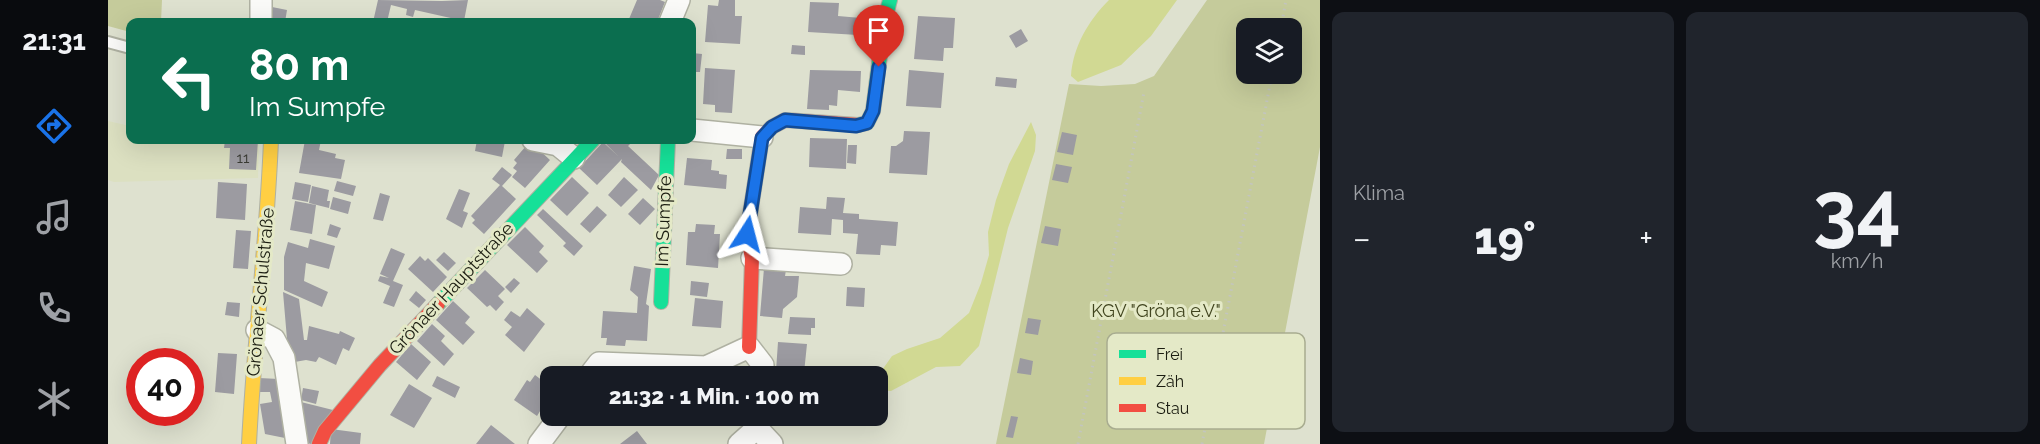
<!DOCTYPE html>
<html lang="de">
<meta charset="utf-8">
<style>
body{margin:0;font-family:Raleway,sans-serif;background:#20242c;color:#f1f3f6;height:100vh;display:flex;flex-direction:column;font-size:22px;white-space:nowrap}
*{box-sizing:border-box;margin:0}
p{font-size:20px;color:#9ea1a6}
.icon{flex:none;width:33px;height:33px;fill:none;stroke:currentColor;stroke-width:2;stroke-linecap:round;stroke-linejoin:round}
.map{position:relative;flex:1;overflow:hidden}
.drawer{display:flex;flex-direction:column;gap:12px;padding:12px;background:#0d0f14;width:720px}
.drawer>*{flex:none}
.banner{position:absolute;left:18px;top:18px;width:570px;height:126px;border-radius:12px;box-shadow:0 6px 24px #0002;background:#0b6e4f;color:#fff;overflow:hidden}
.tools{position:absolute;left:1128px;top:18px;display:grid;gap:12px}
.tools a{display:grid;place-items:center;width:66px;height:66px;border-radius:12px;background:#171b24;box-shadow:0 6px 24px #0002;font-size:30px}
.speed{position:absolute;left:18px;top:348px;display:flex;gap:12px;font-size:30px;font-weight:700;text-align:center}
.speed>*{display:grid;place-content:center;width:78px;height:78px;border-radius:50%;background:#171b24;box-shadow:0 6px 24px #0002;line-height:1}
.speed .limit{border:9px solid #d22;background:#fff;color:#111}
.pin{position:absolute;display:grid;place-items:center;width:51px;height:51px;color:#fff;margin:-62px -26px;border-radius:50% 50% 50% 0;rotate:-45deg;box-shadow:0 0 6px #0007}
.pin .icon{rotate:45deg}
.me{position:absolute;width:66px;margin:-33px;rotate:9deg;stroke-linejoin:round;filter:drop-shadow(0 0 4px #0008)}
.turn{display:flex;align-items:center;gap:21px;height:126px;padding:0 24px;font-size:27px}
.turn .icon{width:78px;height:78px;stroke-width:2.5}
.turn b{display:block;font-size:42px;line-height:51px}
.big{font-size:45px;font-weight:800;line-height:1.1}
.drawer .widget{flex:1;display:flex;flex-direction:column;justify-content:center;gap:9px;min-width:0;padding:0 21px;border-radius:12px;background:#20242c}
.drawer .dial{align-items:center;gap:0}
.dial b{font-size:78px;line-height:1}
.heat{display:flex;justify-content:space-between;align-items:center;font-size:33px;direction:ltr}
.drawer .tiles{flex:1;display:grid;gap:12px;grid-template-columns:repeat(2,1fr)}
.trip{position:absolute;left:432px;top:366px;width:348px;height:60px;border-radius:12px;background:#171b24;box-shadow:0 6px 24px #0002;font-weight:800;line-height:60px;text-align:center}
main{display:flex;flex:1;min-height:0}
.menu{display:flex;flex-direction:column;width:108px;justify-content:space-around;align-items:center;background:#090b0e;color:#9ea1a6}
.menu .icon{width:42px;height:42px}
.menu .selected{color:#1a73e8}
.menu b{font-size:27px;color:#f1f3f6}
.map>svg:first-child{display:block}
</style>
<main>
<nav class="menu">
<b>21:31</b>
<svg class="icon selected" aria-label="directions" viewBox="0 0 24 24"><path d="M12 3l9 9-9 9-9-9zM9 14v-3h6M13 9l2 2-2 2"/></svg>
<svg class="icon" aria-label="music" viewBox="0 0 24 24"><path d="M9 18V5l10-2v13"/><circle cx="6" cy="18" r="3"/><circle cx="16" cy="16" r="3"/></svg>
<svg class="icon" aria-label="phone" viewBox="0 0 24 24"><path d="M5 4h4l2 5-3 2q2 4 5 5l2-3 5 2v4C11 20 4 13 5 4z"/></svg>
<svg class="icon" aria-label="climate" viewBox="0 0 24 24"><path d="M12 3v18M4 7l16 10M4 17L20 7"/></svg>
</nav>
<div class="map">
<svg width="1212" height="444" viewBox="0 0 1212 444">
<rect width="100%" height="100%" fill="#dee1cf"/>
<path fill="#dce0c1" d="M0,121l22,5v14h129l-1,38 -144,4 -6,-2z"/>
<path fill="#c5cb9b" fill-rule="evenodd" d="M0,0h54l-1,22h-31v10l-22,-6z
M1099,0h113v147l-56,297h-268l73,-360 32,2 34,-2 19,-8zM1138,28h46v46h-46z"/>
<path fill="#d1d993" d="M1001,0h68l-26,36 -30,29 -43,17 -7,-6c2,-29 17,-55 38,-76z
M923,122l5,13 -1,16 -27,77 -29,118 -19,20 -24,1 -45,24 -13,-1 2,-17 12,-17 15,-7 33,-11 29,-25 12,-30 8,-28 -1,-23 8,-32 13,-36z"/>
<path fill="#9c9ba1" d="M270,0l64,1 26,-1 -4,21 -49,-11 -2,7 -7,-2 1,-6 -16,-4 -4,17h-14z
M529,0h23l5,2 -8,20h-20l-8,-3z
M611,0h16v16h7l-2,28 -35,-2 3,-37 10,1z
M702,2l29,1 -1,13 23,2 -3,17 -50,-3z
M159,6l20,4 -2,12h-18z
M810,16l37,2 -2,30h-9l-1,13 -29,-2z
M913,29l7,12 -12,7 -7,-12z
M684,45l13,1v9l-14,-1z
M584,53l10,1 -2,18h-8z
M597,68l30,2 -3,43 -17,-1v-7l-12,-1z
M702,70l51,1 -1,21 -22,-2 -1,16 -8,-1v5l-22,-1z
M801,70l35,3 -3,35 -35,-2z
M888,77l21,2 -1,9 -21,-2z
M796,131l26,1 -3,43 -38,-2 2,-27h5l7,-5z
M954,132l15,3 -4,20 -16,-3z
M702,138l37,1 -1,30 -37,-2z
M117,140h33l-2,30 -27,-1 1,-21h-6z
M197,140h16l-2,10 17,4 -1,4 10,2 -4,19 -42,-6z
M369,140l28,1 -3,16 -27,-6z
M502,140h24l-6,6 31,29 -8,15 -30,-28 1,-3 -25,26 -18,-17 24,-26 16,15 -13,-13z
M740,145h9l-1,19 -9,-1z
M418,146l10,1 14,13 -25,28 -13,-11 5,-6 -4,-3 4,-5 -3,-3z
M619,149h15v10h-16z
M579,158l25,2 -1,10 8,1v3l8,1 -1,14 -42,-4z
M948,164l16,3 -4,16 -16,-3z
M394,167l10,8 -10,11 14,13 -32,35 -12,-11 3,-3 -4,-4 29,-31 -8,-6z
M464,177l17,16 -22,23 -17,-16z
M516,177l14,13 -17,17 -13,-12z
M229,181l19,5 -3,10 -19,-5z
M110,182l29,2 -2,36 -29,-2z
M187,182l16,3 -3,17 -16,-3z
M204,186l17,4 -2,11h3l-1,7 -20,-5z
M351,189l11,4 -7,18 5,2 -6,15 -16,-9z
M272,193l10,3 -7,25 -10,-2z
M225,197l18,5 -3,12 -18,-5z
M719,197l18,1 -2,15 16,1v5l39,3 -2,24 -15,-1 -1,10 -24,-1 2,-20 -15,-1v-13l-11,-1 -1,16 -33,-2 2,-26 26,2z
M535,198l12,11 -15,16 -12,-11z
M187,201l21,4 -4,29 -22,-4z
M489,206l10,9 -17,18 -10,-9z
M435,209l40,37 -9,10 -11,-10 3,-3 -29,-28z
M222,224l11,4 -4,10 -10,-3z
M588,224l19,1 -1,9h6l-2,34 -32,-3 2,-33h7z
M937,226l16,3 -3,17 -17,-3z
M417,227l19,19 -5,6 9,9 -11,12 -30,-28z
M128,230l15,1 -3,38 -15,-1z
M202,239l25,7 -6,23 -23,-6 -2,18 24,11 -6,15 -38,-17v-33l4,-15 20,6z
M283,248l14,6 -12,27 10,4 -9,22 -11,-4 7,-17 -12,-5 2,-5 9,2 -9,-4z
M336,252l12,11 -8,8 -12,-11z
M312,256l5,5 3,-3 19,19 -14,15 -25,-23z
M526,266l17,3 -5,35 3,2 -2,35 -21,-1 -1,6 -19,-1 1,-7h-6l2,-27 34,2 1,-16 -8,-7z
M656,268l22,2 -1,6h14l-2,21 -14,12 -1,9 -22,-2z
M377,270l20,19 -7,7 6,6 -8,9 -6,-6 -3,2 -20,-19z
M406,278l6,5 -9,10 -6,-6z
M583,281l18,2 -2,14 -17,-2z
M739,287l18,1 -1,19 -18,-1z
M308,291l10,9 -7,8 -10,-8z
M175,292l16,7 5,41h3l2,-14 30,8 1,-3 15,7 -6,13 -6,-3 -7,17 -17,-8 -3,5 -10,-2 -17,3z
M587,298l28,3 -2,27 -29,-2z
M345,301l17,16 -5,6 10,9 -12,13 -27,-25z
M119,302l13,1 -1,14 -14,-2z
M419,308l18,16 -21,28 -19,-17 7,-8 -8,-7 7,-9 9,6z
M682,317l25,1v10h-4v7l-23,-1z
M920,318l13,2 -3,15 -13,-2z
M324,324l13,12 -4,5 13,13 -10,12 -27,-25z
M670,342l29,2 -3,29h-5v3h-12v-4l-11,-1z
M303,344l20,18 -14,18 -21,-18z
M110,353l19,1 -3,40 -19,-2z
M912,358l13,3 -2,14 -14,-2z
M622,370l16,1v5h-16z
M427,375l12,9 -4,6 7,5 -13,21 -23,-16 13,-20 3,2z
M329,376l23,11 -5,11 -23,-12z
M151,378l20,1 11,60 -25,-5 -5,-30 12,-2 -2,-10h-11z
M301,384l23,14 -18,30 -24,-13z
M195,388l16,3 -3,13 -15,-4z
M193,402l32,8 -22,34 -12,-3z
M583,416h37l-1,9 -36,-3z
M903,416l7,1 -5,21 -7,-1z
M383,425l24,19h-39z
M223,429l30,4 -1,11h-30z
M529,431l10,13h-27z"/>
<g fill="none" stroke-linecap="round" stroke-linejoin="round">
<defs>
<path id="lane" d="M0,42l22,6"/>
<path id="street" d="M153,22v-22
M562,22l9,-22
M584,130l70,7
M425,140l25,5 16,13
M644,258l89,6
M149,330l17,9 10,19 13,86
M481,376l10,-13 107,4 43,-20 14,18 -1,11
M649,428l15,16
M431,444l21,-28
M631,444l18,-16 1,-12"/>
<path id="fast" d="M750,125l9,-2 6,-12 11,-88 6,-23
M553,302l7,-162
M330,304l155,-164"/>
<path id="slow" d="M141,444c5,-102 18,-202 22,-304"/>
<path id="jam" d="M641,347l3,-89 -5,-24 15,-97 10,-10 13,-7 73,5
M211,444l6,-13 55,-66 58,-61"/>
</defs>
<use href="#lane" stroke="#afb1a2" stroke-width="14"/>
<use href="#street" stroke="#afb1a2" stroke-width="24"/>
<use href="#fast" stroke="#afb1a2" stroke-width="16"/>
<use href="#slow" stroke="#afb1a2" stroke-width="16"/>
<use href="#jam" stroke="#afb1a2" stroke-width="16"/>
<path stroke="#c3c5bf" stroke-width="3" stroke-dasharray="1.5 4.5" stroke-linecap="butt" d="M1173,28l5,-28
M970,444l66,-352
M1094,444l70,-370"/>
<use href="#lane" stroke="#fafaf8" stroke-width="10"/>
<use href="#street" stroke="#fafaf8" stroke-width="21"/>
<use href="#fast" stroke="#16e098" stroke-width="14"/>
<use href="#slow" stroke="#ffcf43" stroke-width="14"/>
<use href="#jam" stroke="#f24e42" stroke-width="14"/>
</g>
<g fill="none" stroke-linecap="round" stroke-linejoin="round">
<defs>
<path id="route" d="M639,234l15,-96 10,-11 13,-7 71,6 11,-3 6,-12 6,-44"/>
</defs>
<use href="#route" stroke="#114b97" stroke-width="15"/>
<use href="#route" stroke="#1a73e8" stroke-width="10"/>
</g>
<g text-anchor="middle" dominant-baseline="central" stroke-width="6" stroke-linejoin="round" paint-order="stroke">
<g font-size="15" fill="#3b3c35">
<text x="135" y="158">11</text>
</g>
<g font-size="18" fill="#1b1d11" stroke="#e4e9c7">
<text transform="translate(555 221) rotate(-88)">Im Sumpfe</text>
<text transform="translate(343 288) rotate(-47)">Grönaer Hauptstraße</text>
<text transform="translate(152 292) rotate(-85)">Grönaer Schulstraße</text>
</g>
<g font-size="18" fill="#41451f" stroke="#e4e9c7">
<text x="1048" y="310">KGV "Gröna e.V."</text>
</g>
</g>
<rect x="999" y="333" width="198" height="96" rx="9" fill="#e4e9c7" stroke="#a8ac90" stroke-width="1.5"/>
<rect x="1011" y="350" width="27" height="8" fill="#16e098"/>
<rect x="1011" y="377" width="27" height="8" fill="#ffcf43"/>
<rect x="1011" y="404" width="27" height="8" fill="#f24e42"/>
<g font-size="16" fill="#1b1d11">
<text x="1048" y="360">Frei</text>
<text x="1048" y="387">Zäh</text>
<text x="1048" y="414">Stau</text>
</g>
</svg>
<div class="tools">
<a><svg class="icon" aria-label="layers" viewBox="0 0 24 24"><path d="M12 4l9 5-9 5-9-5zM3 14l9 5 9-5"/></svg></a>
</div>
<div class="speed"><div class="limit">40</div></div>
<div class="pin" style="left:771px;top:67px;background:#d93025"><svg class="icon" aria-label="arrive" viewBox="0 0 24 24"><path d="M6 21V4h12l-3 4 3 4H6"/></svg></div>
<svg class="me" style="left:639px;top:234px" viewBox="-20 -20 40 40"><path d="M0-17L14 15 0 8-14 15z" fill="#1a73e8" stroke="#fff" stroke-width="4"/></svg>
<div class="trip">21:32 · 1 Min. · 100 m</div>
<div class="banner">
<div class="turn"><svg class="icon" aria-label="left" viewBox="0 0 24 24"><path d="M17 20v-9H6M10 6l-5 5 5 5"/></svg><div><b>80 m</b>Im Sumpfe</div></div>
</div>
</div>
<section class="drawer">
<div class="tiles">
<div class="widget"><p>Klima</p>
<div class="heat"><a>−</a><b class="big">19°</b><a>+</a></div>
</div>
<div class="widget dial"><b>34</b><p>km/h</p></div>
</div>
</section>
</main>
